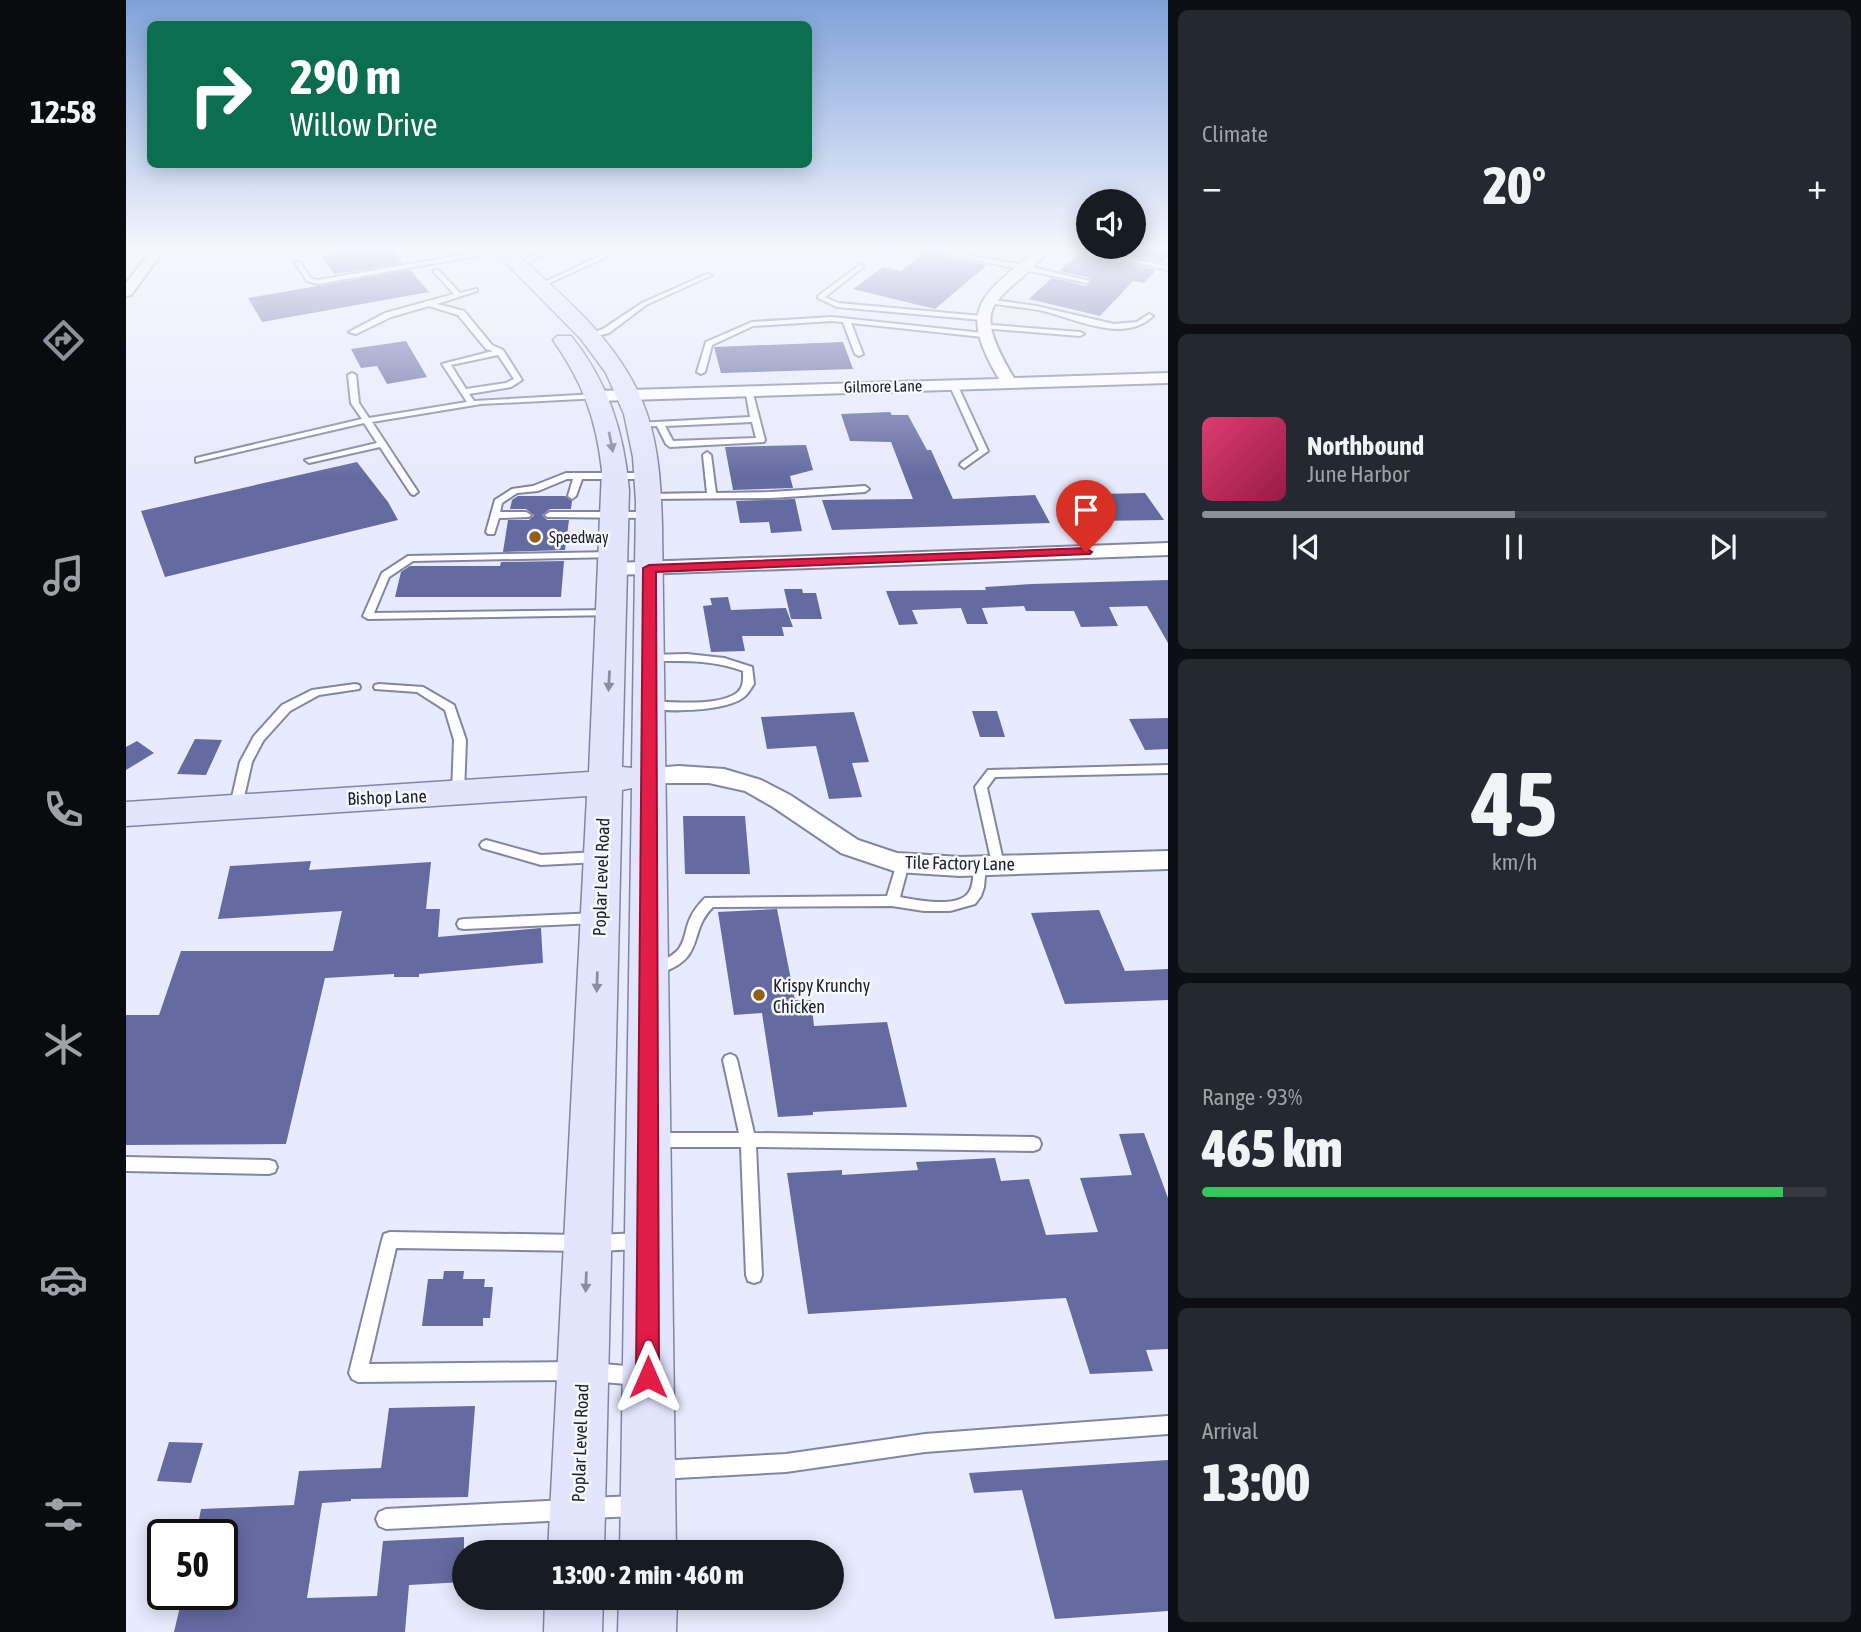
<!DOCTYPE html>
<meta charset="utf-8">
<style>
body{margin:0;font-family:"Asap Condensed",sans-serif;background:#242831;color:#f1f3f6;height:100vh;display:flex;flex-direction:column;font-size:26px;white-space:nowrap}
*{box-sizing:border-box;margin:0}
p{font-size:23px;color:#9ea1a6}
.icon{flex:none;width:38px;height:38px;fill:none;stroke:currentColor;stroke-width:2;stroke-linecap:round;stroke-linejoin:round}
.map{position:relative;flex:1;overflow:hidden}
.panel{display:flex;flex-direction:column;gap:10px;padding:10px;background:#0d0f14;width:693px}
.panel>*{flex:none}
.guide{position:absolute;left:21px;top:21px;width:665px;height:147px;border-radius:10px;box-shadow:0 4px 18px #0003;background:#0b6e4f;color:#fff;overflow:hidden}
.fabs{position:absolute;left:950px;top:189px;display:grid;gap:14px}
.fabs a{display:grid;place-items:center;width:70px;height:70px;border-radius:50%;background:#171b24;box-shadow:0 4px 18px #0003;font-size:35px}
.speed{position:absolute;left:21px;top:1519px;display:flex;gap:14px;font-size:35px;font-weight:700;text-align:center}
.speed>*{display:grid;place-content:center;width:91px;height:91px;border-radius:50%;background:#171b24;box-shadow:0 4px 18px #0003;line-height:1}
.speed .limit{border:4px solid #111;border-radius:10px;background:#fff;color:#111}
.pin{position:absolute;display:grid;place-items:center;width:60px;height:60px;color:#fff;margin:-72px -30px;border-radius:50% 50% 50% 0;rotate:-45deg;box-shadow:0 0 7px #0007}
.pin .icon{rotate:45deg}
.me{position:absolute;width:77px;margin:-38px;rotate:0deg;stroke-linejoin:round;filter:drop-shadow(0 0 5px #0008)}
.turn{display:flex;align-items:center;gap:24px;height:147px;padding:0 28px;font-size:32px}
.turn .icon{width:91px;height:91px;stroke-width:2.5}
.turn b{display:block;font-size:49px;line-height:60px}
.big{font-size:52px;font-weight:800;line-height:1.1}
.panel .tile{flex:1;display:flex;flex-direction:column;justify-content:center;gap:10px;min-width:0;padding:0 24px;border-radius:10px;background:#242831}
.panel .dial{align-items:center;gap:0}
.dial b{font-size:91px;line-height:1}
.song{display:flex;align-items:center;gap:21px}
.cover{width:84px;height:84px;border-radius:10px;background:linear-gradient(135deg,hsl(340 70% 55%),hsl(340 70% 35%))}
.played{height:7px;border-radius:4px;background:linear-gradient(90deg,#8c9099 50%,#363941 50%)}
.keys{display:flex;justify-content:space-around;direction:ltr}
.heat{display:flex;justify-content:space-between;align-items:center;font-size:38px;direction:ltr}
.charge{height:10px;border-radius:5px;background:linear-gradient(90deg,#34c759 93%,#363941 0)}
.trip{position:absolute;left:326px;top:1540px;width:392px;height:70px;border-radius:35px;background:#171b24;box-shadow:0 4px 18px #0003;font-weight:800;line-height:70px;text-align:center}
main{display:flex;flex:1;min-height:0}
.tab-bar{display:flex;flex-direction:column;width:126px;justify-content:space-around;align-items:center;background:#090b0e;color:#9ea1a6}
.tab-bar .icon{width:49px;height:49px}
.tab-bar .current{color:#8c9099}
.tab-bar b{font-size:32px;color:#f1f3f6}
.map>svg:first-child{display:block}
</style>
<main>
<nav class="tab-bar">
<b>12:58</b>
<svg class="icon current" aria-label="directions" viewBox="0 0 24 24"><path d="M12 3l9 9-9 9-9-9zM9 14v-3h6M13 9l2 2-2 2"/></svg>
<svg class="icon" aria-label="music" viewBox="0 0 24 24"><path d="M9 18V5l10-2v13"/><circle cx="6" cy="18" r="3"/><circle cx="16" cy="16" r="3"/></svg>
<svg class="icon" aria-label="phone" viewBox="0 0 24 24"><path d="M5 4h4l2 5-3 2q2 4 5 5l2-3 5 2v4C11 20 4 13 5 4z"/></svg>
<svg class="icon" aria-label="climate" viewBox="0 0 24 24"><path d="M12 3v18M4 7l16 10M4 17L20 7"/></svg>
<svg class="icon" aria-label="car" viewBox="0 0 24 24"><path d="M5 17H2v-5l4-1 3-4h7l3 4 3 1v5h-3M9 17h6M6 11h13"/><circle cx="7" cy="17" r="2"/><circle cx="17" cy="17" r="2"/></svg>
<svg class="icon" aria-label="filters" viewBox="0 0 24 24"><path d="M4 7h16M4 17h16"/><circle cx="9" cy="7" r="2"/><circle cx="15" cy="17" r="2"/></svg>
</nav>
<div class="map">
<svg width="1042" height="1632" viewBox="0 0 1042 1632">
<rect width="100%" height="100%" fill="#e8eafd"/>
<path fill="#656aa1" d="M206,250h59l12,13 -68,11 -14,-17 14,-3z
M802,250h9l4,6 46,9 -52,44 -82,-20 30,-22 18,4z
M975,250h67v7l-5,5z
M953,253l77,17 -12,13 -11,-2 -33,35 -71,-17 23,-21 34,8 5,-3v-5l-32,-7z
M284,270l19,22 -167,30 -14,-24z
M280,341l21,36 -40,7 -10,-18 -16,2 -10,-19z
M717,342l10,27 -132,4 -7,-26z
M764,412l2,3h16l19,35h4l22,49 82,-4 15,28 -218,7 -10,-30 91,-1 -22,-57 -41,-1 -9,-27z
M680,445l7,25 -23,6 3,12 -60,2 -8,-43z
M231,462l31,40 10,18 -233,57 -24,-66z
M949,491h22l2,3 46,-1 19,27 -71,1z
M392,496h47l7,5 -1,8h-21l-8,6 5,5h22l-4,30 -62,2 5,-32h21l5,-5 -8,-6h-16l2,-9z
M669,499l7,32 -31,2 -2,-11 -29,1 -4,-22z
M438,561l-3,36h-166l6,-25 9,-6h90l1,-4z
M1042,580v63l-21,-37 -38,1 9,19 -37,1 -7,-16h-48l-2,-5 -42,2 6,16h-21l-6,-16 -49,2 6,14 -19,1 -13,-34 100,-1 -1,-3 47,-3z
M658,589h18l1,4h13l6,26h-31z
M602,597l3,13 55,-2 7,19h-11l2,9h-42l3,15 -34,1 -8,-46 9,-1 -2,-7z
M846,711h25l8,26h-25z
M728,712l15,50 -17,1 10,34 -33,2 -13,-53 -49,3 -6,-32z
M1042,718v31l-23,1 -16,-31z
M69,739l27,1 -16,35 -29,-1z
M11,741l17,12 -28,17v-23z
M557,816h62l5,58h-65z
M185,861l-2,9 122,-8 -5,47h14l-2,28 103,-9 2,35 -124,11v3h-25v-3l-69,4 -39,166 -160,1v-130h33l22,-64h152l9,-40 -124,8 12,-53z
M651,909l18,91h16l3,26 73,-4 20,85 -94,5v3l-35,2 -16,-104 -28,2 -16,-103z
M973,910l26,61 43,-2v31l-103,4 -34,-91z
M1018,1133l24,65v151l-22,1 7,21 -63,3 -24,-76 -258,16 -21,-141 55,-3v5l76,-5 -2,-8 79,-4 6,23 28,-2 17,56 52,-3 -18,-54 52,-3 -13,-41z
M318,1271h20l-1,8h22l-1,8h9l-3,31h-7v8h-61l6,-47h15z
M349,1406l-7,91 -117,2v2l-29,2 -15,95 70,-2 6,-55 81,-4v45l-55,3 -4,47h-231l9,-38h39v-59h-26l5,-26 93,-4 5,-34 82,-3 8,-60z
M43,1442l34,1 -12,40 -34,-2z
M1042,1460v151l-113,8 -33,-129 -48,3 -5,-20z"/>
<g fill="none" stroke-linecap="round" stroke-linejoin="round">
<defs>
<path id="lane" d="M418,250h8l-33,16 -5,-1z
M487,250h8l-80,37 -5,-1z
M814,250l83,15 67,16 -3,2 -145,-30z
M952,250h11l79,16v4z
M353,252l2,1v2l-163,29 -11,-3 -12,-18 5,-1 11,17 7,1z
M735,264l2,1v2l-38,30 13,6 144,13 4,2 -4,2 -145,-13 -19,-9v-2z
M308,270h4l22,23 17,-4v2l-40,13 27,7 28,34 11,5 19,30 -11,7 -42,7 5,7 123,-7 4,2 -1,2 -119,6 -109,18 46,70 -4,3 -3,-1 -31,-47 -71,16 -4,-3 72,-17 -13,-20 -168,39v-4l166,-39 -11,-16 -3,-28 4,-2 4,2 3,28 10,15 98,-16 -25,-38 51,-13 -7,-2 -28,-34 -29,-9 -38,11 -35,17 -7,-2 36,-19 69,-19 -20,-22zM372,355l16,24 -8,4 -40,6 -15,-24z
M581,274l5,1 -66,30 -37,28 -21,5 -4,-2 19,-7 39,-26z
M862,299l48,7 78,18 23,-2 12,-8 4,2c-30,29 -80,1 -114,-6 -18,-3 -36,-4 -53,-8l-1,-1z
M706,317l151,16 4,2 -4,2 -132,-14 12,31 -4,2 -4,-2 -12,-32 -11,-1 -79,5 -41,19 -7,27 -4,2 -4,-2 9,-30 46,-20z
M853,324l101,8 4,2 -4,2 -98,-8 -4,-2z
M824,382l7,2 31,67 -24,17 -4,-3 1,-2 18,-13 -30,-66z
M619,388l7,2 13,50 -1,2 -94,5 -4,-3 -9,-18 -20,1 -4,-2 4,-2 113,-6zM626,422l4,16 -83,3 -8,-15z
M581,452l4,3 5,38 55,-1 94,-6 4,3 -4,3 -94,6 -126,1 -1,-2 4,-3 59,-1 -4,-38z
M440,473h81l4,3 -4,3h-65l-6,17 -4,3 -4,-3 5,-17h-6l-29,12 -21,2 -15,10 -2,9h26l5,3 -2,2 -30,1 -5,16h-6l-2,-2 9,-32 17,-11 21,-3z
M424,512h98l5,3 -5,3 -101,-1 -2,-2z
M487,552l3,1v4l-203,4 -24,16 -15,36 238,-3 5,3 -1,2 -248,4 -5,-3 19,-43 26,-17z
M561,654l37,4 28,9 2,17c-3,4 -6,10 -10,13 -19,15 -76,15 -99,11l-2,-3 6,-4c23,1 71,6 89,-9 6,-6 5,-13 5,-21 -31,-12 -62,-10 -94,-10l-5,-3 5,-3z
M229,684l4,1 1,2 -1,2 -40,6 -29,16 -27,30 -11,21 -10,44 -6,4 -4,-1 -2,-3 10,-44 14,-26 28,-31 30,-15z
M253,684l44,3 31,18 12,35 -2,53 -2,3h-8l-2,-3 2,-53 -9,-30 -28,-18 -42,-3 -1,-2 1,-2z
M1042,765v8l-173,4 -8,11 17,77 -1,3h-10l-18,-81 13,-17z
M360,840l55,15 57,-3 4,2 2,3 -2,3 -4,2 -57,3 -59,-17 -2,-3 2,-3z
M777,858l5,2 1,3 -9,34c16,3 59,12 69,-5 5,-7 4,-19 5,-27l1,-3h10l1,3 -2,22 -3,9 -6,8 -25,7h-26l-32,-5 -179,1c-25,24 -7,50 -50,65 -6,2 -9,4 -16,2l-2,-4 2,-4c11,-4 22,-7 30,-15 8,-8 8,-20 12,-30 4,-10 9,-16 16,-23l182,-2 10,-33 1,-3z
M470,913l5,1 2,4 -2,4 -5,1 -132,6 -5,-1 -2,-4 2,-4 5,-1z
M604,1054l5,2 2,4 17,73 279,4 6,2 2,5 -2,5 -6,2 -277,-4 6,128 -2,6 -6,2 -6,-2 -2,-6 -5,-128h-85l-6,-2 -2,-5 2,-5 6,-2h83l-16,-73 2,-4z
M0,1157l143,3 6,2 2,5 -2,5 -6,2 -143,-3z
M264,1232l189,3 6,2 2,6 -2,6 -6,2 -183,-3 -27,116 205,-2 6,3 3,6 -3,6 -6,3 -216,2 -6,-3 -3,-6 33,-133 2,-6z
M513,1233l6,2 2,6 -2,6 -6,2 -41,2 -6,-2 -2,-6 2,-6 6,-2z
M466,1363l45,4 6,3 3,6 -3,6 -6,3 -45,-4 -6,-3 -3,-6 3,-6z
M1042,1416v18l-243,18 -139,20 -127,7 -7,-2 -2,-7 2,-7 7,-2 127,-7 139,-20z
M511,1496l7,3 3,7 -3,7 -7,3 -49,2 -7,-3 -3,-7 3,-7 7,-3z
M441,1500l7,3 3,7 -3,7 -7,3 -181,9 -7,-3 -3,-7 3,-7 7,-3z"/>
<path id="street" d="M26,250h12l-33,45 -5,1v-13z
M910,250h13c-47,56 -85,45 -35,128l154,-5v10l-571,18 -8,-5 8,-5 402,-12c-42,-71 -19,-82 37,-129z
M1042,543v12l-554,20 -10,-6 10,-6z
M553,766l45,3 37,11 29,15 68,45 39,13 63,4 208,-6v18l-208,7 -63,-4 -56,-19 -68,-46 -28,-16 -36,-8h-61l-8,-2 -4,-6 4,-6z"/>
<path id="secondary" d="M367,250h19c52,47 112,95 135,164 12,35 14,74 15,111l14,1027h-56l12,-764 -10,2 -18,762h-56l39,-756 -461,30v-24l463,-30 13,-302c-6,-52 -19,-87 -49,-130l4,-4h14c37,46 53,96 58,154l-7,277 10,1 4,-266 -3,-45 -9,-43 -18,-41 -25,-34z
M419,1598h58l-1,34h-58z
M493,1598h58l-1,34h-58z"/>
</defs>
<use href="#lane" stroke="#8386a2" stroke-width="4"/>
<use href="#street" stroke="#8386a2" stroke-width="4"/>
<use href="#secondary" stroke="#8386a2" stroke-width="3"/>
<use href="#lane" fill="#fff" fill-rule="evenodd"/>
<use href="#street" fill="#fff" fill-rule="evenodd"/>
<use href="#secondary" fill="#e3e5ff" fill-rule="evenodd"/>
</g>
<defs><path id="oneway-solid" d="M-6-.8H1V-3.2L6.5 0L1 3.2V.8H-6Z" transform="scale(1.75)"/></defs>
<g fill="#8b8da0">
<use href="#oneway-solid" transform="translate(485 442) rotate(79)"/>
<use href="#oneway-solid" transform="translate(483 681) rotate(93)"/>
<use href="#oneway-solid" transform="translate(471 982) rotate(92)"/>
<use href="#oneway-solid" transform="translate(460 1282) rotate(92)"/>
</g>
<linearGradient id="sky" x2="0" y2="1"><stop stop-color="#7fa2d9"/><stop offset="0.52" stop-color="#f5f6fe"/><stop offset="1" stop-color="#f5f6fe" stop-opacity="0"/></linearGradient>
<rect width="1042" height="478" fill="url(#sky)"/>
<path fill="#e11d48" stroke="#92132f" stroke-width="2" d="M960,548l6,4 -2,2 -434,18 3,805 -3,8 -8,3 -9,-3 -3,-8 7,-809 6,-3z"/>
<g fill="#945f14" stroke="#f8f8ff" stroke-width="2.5">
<circle cx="409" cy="537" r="7"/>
<circle cx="633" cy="995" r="7"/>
</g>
<g text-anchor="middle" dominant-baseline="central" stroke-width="5" stroke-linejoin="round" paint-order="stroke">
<g font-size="16" fill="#20212c" stroke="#f8f8ff">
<text transform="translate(757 386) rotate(-1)">Gilmore Lane</text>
</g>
<g font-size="16" fill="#20212c" stroke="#f8f8ff" text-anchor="start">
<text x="423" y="537">Speedway</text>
</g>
<g font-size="18" fill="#20212c" stroke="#f8f8ff">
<text transform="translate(261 797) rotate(-2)">Bishop Lane</text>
<text transform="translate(834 863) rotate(1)">Tile Factory Lane</text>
<text transform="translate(475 877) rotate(-88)">Poplar Level Road</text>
<text transform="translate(454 1443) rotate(-88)">Poplar Level Road</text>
</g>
<g font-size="18" fill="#20212c" stroke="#f8f8ff" text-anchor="start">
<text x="647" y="985">Krispy Krunchy<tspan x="647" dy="21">Chicken</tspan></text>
</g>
</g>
</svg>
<div class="fabs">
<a><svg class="icon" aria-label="sound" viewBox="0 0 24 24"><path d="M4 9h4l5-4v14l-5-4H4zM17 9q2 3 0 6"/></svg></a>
</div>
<div class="speed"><div class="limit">50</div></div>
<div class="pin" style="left:960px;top:552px;background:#d93025"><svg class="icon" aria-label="arrive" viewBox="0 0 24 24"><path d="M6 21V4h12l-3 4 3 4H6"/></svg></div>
<svg class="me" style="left:522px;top:1377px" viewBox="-20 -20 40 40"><path d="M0-17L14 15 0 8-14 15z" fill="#e11d48" stroke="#fff" stroke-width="4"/></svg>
<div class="trip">13:00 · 2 min · 460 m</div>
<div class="guide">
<div class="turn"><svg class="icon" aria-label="right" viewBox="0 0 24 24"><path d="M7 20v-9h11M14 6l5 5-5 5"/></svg><div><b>290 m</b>Willow Drive</div></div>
</div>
</div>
<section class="panel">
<div class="tile"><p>Climate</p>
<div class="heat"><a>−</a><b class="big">20°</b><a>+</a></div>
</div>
<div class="tile">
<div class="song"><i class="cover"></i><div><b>Northbound</b><p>June Harbor</p></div></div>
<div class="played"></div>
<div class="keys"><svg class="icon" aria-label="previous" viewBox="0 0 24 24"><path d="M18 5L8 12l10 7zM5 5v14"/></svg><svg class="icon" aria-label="pause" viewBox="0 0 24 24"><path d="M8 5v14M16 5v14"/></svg><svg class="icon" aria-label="next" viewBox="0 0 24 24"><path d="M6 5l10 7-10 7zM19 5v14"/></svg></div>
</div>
<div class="tile dial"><b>45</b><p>km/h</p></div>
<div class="tile"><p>Range · 93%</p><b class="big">465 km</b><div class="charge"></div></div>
<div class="tile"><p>Arrival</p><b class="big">13:00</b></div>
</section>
</main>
